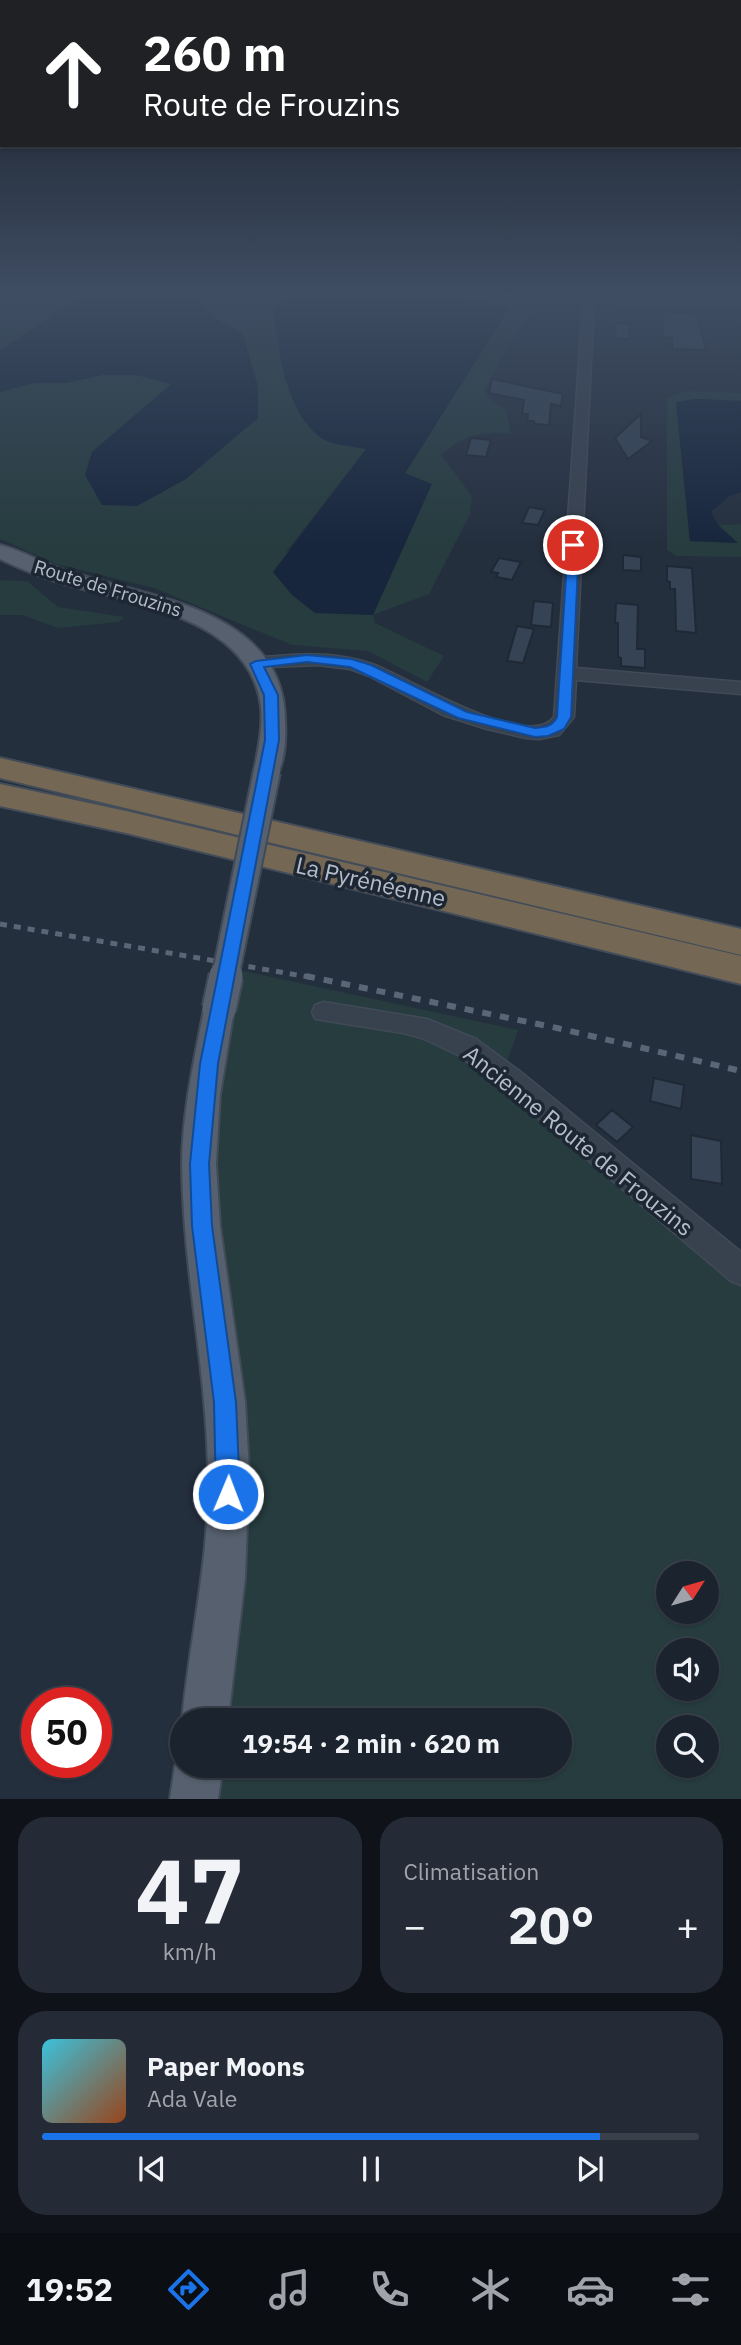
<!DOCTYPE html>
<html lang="fr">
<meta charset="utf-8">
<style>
body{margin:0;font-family:"IBM Plex Sans",sans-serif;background:#242b36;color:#f1f3f6;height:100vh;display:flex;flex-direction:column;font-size:26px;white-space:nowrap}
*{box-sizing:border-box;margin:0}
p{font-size:23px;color:#a0a4aa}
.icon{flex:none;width:38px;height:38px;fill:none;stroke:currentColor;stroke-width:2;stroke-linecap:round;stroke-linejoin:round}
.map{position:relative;height:1799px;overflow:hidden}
.drawer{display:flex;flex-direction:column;gap:18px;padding:18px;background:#0f1319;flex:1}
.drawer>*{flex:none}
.hud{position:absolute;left:0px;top:0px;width:742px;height:147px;box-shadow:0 2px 5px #0004,0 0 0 2px #39404a;background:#202124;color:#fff;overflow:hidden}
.needle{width:46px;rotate:53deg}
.buttons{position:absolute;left:656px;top:1561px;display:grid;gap:14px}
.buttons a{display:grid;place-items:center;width:63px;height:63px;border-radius:50%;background:#1b232e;box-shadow:0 2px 5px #0004,0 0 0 2px #39404a;font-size:35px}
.speed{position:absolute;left:21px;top:1687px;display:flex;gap:14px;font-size:35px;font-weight:700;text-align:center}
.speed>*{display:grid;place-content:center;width:91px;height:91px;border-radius:50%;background:#1b232e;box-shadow:0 2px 5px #0004,0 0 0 2px #39404a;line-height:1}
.speed .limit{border:10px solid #d22;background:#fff;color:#111}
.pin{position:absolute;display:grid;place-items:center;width:60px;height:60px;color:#fff;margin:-30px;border:4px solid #fff;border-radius:50%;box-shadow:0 2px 7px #0007}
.me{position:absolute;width:77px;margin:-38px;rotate:1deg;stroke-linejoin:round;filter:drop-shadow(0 0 5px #0008)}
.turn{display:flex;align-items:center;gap:24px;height:147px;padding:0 28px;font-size:32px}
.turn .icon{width:91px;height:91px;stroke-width:2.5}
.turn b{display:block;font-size:49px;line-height:60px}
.big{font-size:52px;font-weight:800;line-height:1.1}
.drawer .card{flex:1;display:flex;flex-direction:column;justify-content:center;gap:10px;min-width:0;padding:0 24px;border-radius:28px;background:#242b36}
.drawer .dial{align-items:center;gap:0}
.dial b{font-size:91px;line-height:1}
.song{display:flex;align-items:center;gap:21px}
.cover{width:84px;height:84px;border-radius:10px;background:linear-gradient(135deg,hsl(190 70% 55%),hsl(20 70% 35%))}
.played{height:7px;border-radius:4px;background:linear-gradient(90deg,#1a73e8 85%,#39404a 85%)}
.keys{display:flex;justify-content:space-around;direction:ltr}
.heat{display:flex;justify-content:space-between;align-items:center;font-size:38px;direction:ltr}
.drawer .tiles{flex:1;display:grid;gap:18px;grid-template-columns:1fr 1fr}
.card:last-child{grid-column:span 2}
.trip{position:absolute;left:170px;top:1708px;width:402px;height:70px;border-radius:35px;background:#1b232e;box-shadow:0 2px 5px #0004,0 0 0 2px #39404a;font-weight:800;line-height:70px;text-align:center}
.menu{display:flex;height:112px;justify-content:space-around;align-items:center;background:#0b0e12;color:#a0a4aa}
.menu .icon{width:49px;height:49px}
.menu .on{color:#1a73e8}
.menu b{font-size:32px;color:#f1f3f6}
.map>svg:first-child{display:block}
</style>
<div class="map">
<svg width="741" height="1799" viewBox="0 0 741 1799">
<rect width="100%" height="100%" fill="#242f3e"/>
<path fill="#263c3f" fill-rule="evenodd" d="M0,293h85l-85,58z
M196,293h98l-21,16 12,71 13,26 28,35 40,8 -80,103 146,-67 -27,-11 104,-167 -80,-14h84l23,13 -27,39 -24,44 3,9 18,12 5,23c-32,-1 -45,1 -70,22l31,41 -2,18 -41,80 -56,21 2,8 69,33 -17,26 -59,-31 -76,-6 -138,-57 -98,-24 -56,-25v-147l34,-9h32l36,-8h34l36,9 -80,68 151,-118 -33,-19z
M686,391l55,2v8l-45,-2 -20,3 14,139 47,2 -19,-18 23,-1v33l-64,-1 -10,-6v-152z
M0,580l27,1 31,26 66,10 -5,5 -61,6 -36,-13h-22z
M239,970l279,60 -17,50 240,202v517h-527l4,-33h342v-46h-336l17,-118 -27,-397 -1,-83zM668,1573h39v39h-39zM668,1650h39v39h-39zM668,1727h39v39h-39z"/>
<path fill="#17263c" d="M85,293h111l14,22 33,19 15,53v31l-72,61 -49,27 -35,-1 -17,-30 7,-23 79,-68 -35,-9h-34l-36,8h-32l-34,9v-41z
M294,293h135l81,14 -105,166 27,11 -59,131 -58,-2 -23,-18 -19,-23 93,-123c-13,-3 -32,-3 -43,-10 -37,-24 -45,-91 -50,-130z
M696,399l45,2v91l-12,4 -18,16 7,13 20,18 -48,-2 -14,-139z"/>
<path fill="#364354" stroke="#1f2835" stroke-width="2" d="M664,312l33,2 9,36 -34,-1v-11l-10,-1z
M616,323l14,1 -1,15 -14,-1z
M492,379l71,15 -2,12 -10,-2 -2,21 -15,-1v-3h-7l1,-7h-6l2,-14 -35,-7z
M641,414v23l11,4 -24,18 -13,-21z
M471,438l20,2 -5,17 -20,-2z
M529,507l16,3 -7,15 -16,-2z
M623,555l18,2v14l-18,-1z
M499,558l22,4 -9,18 -16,-3 2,-4 -7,-1z
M667,566l25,2 4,65 -20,-2 -1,-42h-5v-7l-3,-1z
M534,601l19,2 -2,24 -20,-2z
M616,603l22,2 -1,44h8v19l-24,-2v-8l-3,-1v-34h-3z
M517,626l17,3 -11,34 -16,-2z
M654,1078l30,7 -3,24 -31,-8z
M612,1110l21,17 -16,15 -21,-17z
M691,1135l30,6 1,43 -31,-5z"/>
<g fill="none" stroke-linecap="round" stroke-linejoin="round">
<defs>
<path id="minor" d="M581,293l160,5v8l-147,-4 -18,366 165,14v12l-165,-14 -2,37 -15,18 -20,4 -13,-1 -39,-9 -44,-14 -74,-39 -19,-7 -33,-4 -68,3 -2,-4c6,-8 20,-7 30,-8 32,-3 64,-3 95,8 32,11 156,89 182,53l29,-412z
M324,1002l103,17 49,20 46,34 219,179v33l-10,-4 -227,-192 -46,-34 -36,-17 -19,-5 -88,-14 -3,-7 3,-7z"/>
<path id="major" d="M0,545c24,6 46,20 70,27 78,25 214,37 215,148 1,17 0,42 -9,57l-9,3 -9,-3 -4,-6c4,-21 9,-43 7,-64 -10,-89 -127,-103 -196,-123 -22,-6 -44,-15 -65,-25z
M219,997l11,3 4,9 -14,86 -4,69 4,62 25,176 4,69 -4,107 -17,142h-46c8,-83 29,-168 26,-253 -2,-100 -25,-200 -26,-301 0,-52 12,-105 22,-157l4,-9z
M182,1750v16h41l-5,33h-48l5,-33z"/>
<path id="highway" d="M0,758l741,171v26l-741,-177z
M0,784l126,27 615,145v28l-615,-151 -126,-27z"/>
</defs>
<use href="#minor" stroke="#414a57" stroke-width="3"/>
<use href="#major" stroke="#414a57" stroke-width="4"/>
<use href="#highway" stroke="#434c59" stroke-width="4"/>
<use href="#minor" fill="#38414e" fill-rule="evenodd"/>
<use href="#major" fill="#56606e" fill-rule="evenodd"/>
<use href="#highway" fill="#746855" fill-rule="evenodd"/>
<path stroke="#5a6575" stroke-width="5" stroke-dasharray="7 7" stroke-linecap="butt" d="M0,924l315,54"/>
<path stroke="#5a6575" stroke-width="6" stroke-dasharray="9 9" stroke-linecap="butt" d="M306,976l251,52 184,43"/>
<defs>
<path id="major-bridge-far1" d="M225,978l42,-207"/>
<path id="major-bridge" d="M219,1009l7,-33"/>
</defs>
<use href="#major-bridge-far1" stroke="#414a57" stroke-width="30" stroke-linecap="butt"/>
<use href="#major-bridge" stroke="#414a57" stroke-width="37" stroke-linecap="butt"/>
<use href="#major-bridge-far1" stroke="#56606e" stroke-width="26"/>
<use href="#major-bridge" stroke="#56606e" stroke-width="33"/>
</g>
<linearGradient id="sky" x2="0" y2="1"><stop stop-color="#141a22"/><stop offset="0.54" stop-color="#3f4d63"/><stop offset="1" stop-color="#3f4d63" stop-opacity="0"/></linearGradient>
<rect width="741" height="545" fill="url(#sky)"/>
<path fill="#1a73e8" stroke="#114b97" stroke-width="2" d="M573,542l6,3 -8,172 -7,12 -16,7 -13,1 -77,-19 -108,-51 -43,-5 -43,5 14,28 1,45 -61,324 -9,100 3,62 24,176 4,92 -4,9 -8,3 -8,-3 -4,-9 -2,-92 -22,-176 -2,-62 10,-100 65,-324 -1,-45 -14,-31 6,-3 51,-6 44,4 20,6 96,47 68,16c10,-1 17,-1 22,-11l11,-172z"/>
<g text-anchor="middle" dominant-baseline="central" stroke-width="7" stroke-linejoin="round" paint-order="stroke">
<g font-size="19" fill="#b4bcc9" stroke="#1d2633">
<text transform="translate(108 588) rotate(17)">Route de Frouzins</text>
</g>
<g font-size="23" fill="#b4bcc9" stroke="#1d2633">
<text transform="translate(371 881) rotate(13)">La Pyrénéenne</text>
<text transform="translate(579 1140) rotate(39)">Ancienne Route de Frouzins</text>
</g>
</g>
</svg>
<div class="buttons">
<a><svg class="needle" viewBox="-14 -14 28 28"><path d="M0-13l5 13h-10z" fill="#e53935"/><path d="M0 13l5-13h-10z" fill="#a0a4aa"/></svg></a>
<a><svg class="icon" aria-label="sound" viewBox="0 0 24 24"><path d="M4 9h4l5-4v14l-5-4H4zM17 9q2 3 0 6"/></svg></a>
<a><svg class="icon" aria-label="search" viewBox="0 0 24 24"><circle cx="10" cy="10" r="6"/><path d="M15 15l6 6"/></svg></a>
</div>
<div class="speed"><div class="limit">50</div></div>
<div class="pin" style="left:573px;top:545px;background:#d93025"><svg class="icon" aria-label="arrive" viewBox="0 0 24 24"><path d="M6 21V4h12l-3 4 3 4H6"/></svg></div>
<svg class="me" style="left:228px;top:1494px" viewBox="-20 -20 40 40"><circle r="17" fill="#1a73e8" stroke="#fff" stroke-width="3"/><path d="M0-11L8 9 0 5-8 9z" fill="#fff"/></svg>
<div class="trip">19:54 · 2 min · 620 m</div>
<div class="hud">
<div class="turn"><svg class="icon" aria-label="ahead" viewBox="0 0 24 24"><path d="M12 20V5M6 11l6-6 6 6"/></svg><div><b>260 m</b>Route de Frouzins</div></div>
</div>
</div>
<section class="drawer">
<div class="tiles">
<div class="card dial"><b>47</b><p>km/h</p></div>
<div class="card"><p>Climatisation</p>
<div class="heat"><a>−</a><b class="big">20°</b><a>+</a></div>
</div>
<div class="card">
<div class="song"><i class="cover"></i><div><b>Paper Moons</b><p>Ada Vale</p></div></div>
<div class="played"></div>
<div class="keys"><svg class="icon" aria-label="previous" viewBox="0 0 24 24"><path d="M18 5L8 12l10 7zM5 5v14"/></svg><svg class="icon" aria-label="pause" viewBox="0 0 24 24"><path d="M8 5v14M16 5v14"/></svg><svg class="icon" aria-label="next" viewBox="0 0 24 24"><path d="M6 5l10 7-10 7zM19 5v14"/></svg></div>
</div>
</div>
</section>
<nav class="menu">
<b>19:52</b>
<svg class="icon on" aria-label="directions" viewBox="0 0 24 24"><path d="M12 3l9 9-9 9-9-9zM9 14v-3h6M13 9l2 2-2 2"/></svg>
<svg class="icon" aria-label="music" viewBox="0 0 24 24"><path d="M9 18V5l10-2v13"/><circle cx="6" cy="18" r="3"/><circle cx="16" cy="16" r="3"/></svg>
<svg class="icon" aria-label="phone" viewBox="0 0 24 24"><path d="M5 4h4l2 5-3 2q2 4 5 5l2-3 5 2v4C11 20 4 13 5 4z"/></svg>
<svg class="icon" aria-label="climate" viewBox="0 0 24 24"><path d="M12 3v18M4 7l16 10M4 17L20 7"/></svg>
<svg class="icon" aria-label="car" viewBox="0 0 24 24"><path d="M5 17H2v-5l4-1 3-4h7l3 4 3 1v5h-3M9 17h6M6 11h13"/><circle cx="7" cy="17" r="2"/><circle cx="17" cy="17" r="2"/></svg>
<svg class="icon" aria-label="filters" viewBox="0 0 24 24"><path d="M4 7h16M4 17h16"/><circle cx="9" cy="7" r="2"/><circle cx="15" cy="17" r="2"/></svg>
</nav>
